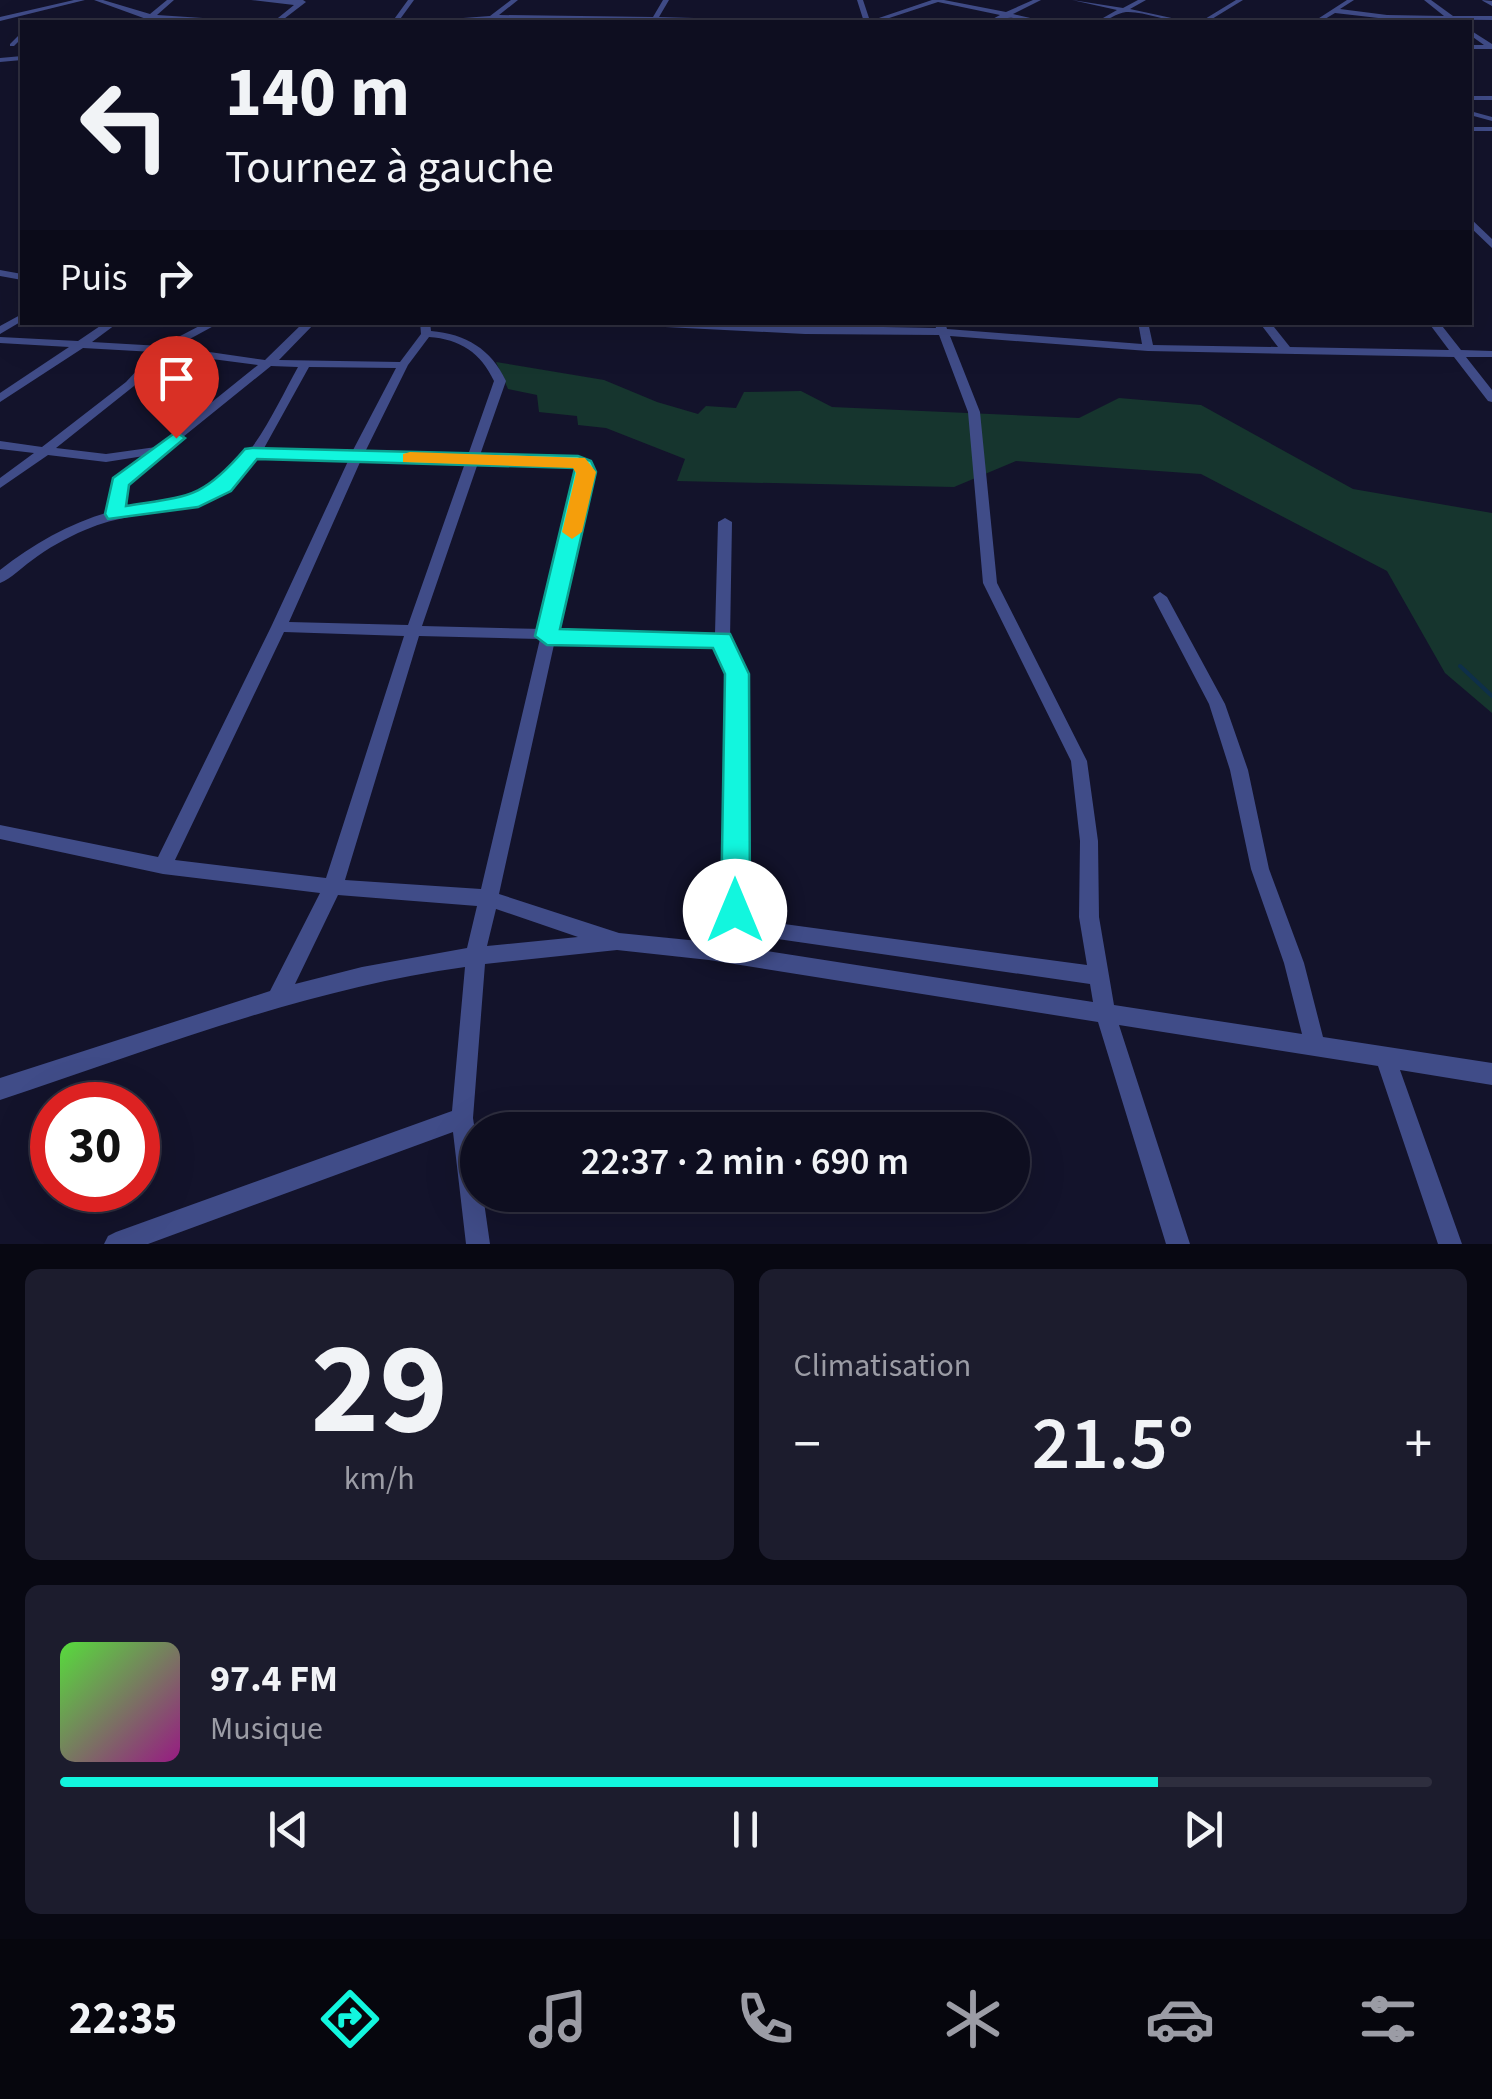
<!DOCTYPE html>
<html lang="fr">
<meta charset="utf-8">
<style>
body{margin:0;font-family:"Source Sans 3",sans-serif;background:#1c1c2d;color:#f1f3f6;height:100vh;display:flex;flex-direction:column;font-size:38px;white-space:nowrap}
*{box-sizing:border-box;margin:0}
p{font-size:32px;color:#9b9ca5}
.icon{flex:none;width:55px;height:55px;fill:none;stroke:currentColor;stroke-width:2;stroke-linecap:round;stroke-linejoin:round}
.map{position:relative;height:1244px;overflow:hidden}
.sheet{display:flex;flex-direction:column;gap:25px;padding:25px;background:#080812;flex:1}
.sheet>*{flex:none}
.hud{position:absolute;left:20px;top:20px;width:1452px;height:305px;border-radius:0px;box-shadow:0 10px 40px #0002,0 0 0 2px #2e2e3e;background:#0e0e20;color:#f1f3f6;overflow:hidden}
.speed{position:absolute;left:30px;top:1082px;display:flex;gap:20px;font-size:50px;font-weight:700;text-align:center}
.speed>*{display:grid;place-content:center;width:130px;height:130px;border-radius:50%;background:#0e0e20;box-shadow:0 10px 40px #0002,0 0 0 2px #2e2e3e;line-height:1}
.speed .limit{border:15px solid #d22;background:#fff;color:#111}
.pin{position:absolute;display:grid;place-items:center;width:85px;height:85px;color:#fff;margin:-102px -42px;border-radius:50% 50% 50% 0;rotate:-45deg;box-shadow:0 0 10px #0007}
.pin .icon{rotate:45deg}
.me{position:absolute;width:110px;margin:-55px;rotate:0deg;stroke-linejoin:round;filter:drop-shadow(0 0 8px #0008)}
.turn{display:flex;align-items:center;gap:35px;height:210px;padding:0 40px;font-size:45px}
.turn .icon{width:130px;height:130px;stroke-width:2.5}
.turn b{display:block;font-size:70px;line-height:85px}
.then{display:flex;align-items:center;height:95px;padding:0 40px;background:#0003;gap:20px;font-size:38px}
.big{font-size:75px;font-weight:600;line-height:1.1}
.sheet .tile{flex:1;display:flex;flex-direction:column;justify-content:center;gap:15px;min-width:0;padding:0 35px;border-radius:15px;background:#1c1c2d}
.sheet .dial{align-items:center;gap:0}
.dial b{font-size:130px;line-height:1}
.song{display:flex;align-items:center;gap:30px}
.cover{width:120px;height:120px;border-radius:15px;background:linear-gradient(135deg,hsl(110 70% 55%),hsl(310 70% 35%))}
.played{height:10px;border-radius:5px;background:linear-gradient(90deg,#12f6de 80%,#2e2e3e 80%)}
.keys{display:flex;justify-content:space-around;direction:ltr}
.heat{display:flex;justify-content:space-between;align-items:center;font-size:55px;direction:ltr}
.sheet .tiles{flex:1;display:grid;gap:25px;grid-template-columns:1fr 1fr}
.tile:last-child{grid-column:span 2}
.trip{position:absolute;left:460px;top:1112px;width:570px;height:100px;border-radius:50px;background:#0e0e20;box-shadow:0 10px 40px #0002,0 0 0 2px #2e2e3e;font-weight:600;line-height:100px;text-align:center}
.menu{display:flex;height:160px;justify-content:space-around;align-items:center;background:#06060d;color:#9b9ca5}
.menu .icon{width:70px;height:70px}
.menu .selected{color:#12f6de}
.menu b{font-size:45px;color:#f1f3f6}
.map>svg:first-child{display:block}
</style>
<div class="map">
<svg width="1492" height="1244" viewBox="0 0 1492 1244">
<rect width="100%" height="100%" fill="#13132b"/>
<path fill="#16352e" d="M496,362l108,18 53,22 41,12 8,-8 30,2 8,-16 57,-1 31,16 247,11 40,-20 82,7 152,84 139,24v200l-47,-40 -58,-102 -186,-97 -185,-13 -62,26 -277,-6 8,-22 -79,-31 -28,-3 -1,-9 -38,-4 -2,-17 -29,-6z"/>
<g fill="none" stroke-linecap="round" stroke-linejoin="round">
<path stroke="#0e2f49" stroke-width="4" d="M1460,666l32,30"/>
<path fill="#404c88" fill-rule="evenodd" d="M74,0h11l-85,21v-4z
M94,0h9l47,14 17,-14h7l-17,15 106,7 -114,-2z
M251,0h52l3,2 -26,20h-7l21,-17z
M408,0h6l-16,22h-6z
M511,0h7l-19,15 154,2 10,-17h6l-10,17 169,5h-178l1,-1 -129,-3 -113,4 81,-6z
M857,0h6l7,21 62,-21h12l62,12 27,-12h8l-28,14 35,8c-12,1 -23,-4 -35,-4 -9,-1 -17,4 -26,4l13,-7 -62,-13 -61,20h-13z
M1072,0l51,8 15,-8h8l-16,9 60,13c-21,1 -45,-11 -64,-10 -10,1 -19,10 -30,10l21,-12z
M1236,0h7l-36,22h-7z
M1347,0h7l-14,9 47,6 57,1 -20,-16h7l22,16h39v4l-105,-1 -52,-6 -15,9h-7z
M1482,0l10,1v5l-9,-5z
M1470,30l22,14v5h-22v-4h14l-14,-10z
M22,32v6l-8,8h-4v-2z
M22,56v4l-22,2v-4z
M1470,96h22v4h-22z
M1470,111l22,6v4l-22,-6z
M1470,127h22v4h-22z
M1470,218l22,21v9l-22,-21z
M0,270l22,4v6l-22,-4z
M22,314v7l-22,13v-8z
M106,322h13l-27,20 69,4 46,-24h14l-46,25 90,13 39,-38h12l-37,38 121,2 21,-28 -1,-12h10l1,9c35,3 60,18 75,50l-26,74 99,3 11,7 2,8 -34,156 157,4 3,-111 7,-4 7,4 -2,117 15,35v234l9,12 333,45 -8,-48 1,-76 -9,-80 -88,-178 -15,-171 -29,-77 -134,-1 -179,-9 -5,-3 315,6 -2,-6h11l2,7 195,15 -4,-22h10l5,23 125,2 -19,-25h11l20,25 159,3 -21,-28h11l22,28 31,1v6h-26l26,33v12l-4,-1 -34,-44 -306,-6 -198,-15 30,76 17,171 90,178 11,80 1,76 15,88 188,29 -18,-71 -33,-94 -21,-99 -21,-66 -56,-107 7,-5 7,5 58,107 23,66 21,99 35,94 19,74 169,26v22l-92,-15 62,174h-24l-60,-178 -259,-41 71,219h-24l-68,-222 -389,-62 -92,-10 -132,14 -12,154 5,34v43h5l7,49h-24l-13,-112 -305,112h-44l4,-8 8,-4 336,-121 13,-144c-160,22 -312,82 -465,133v-22l270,-87 50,-98 -157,-19 -163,-35v-14l158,32 113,-230 78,-168 -91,-2c-47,66 -108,45 -173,73 -19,8 -37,18 -54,31 -10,7 -19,17 -31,22v-13c33,-26 68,-46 109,-58l4,-30 31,-26 -38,6 -58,-7 -48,33v-10l34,-25 -34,-4v-8l42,6 84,-65 28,-30 -71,-4 -83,54v-9l69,-46 -69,-4v-6l78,4zM429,337c31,2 52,16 65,44l-26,74 -103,-3 43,-87zM166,353l92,12 -102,82 -50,7 -50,-6 78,-62zM271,366l27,1c-26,47 -52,111 -106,129 -22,8 -46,8 -69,13l3,-26zM309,367l87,1 -44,84 -89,-2zM361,460l104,3 -57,162 -119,-3zM478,463l100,4 2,6 -37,156 -121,-3zM284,632l120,4 -78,242 -151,-18zM419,636l121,3 -59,250 -136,-9zM555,640l162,4 12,30 -4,237 17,23 348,50 3,18 -384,-60 -90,-9 -120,-39zM338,895l139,11 -10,42 -105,19 -67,17zM496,909l82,28 -91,9z"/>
</g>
<path fill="#12f6de" stroke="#0ca090" stroke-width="2.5" d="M176,432l9,6 -56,47 -3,21c63,-10 76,-7 119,-57l7,-1 326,8 13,5 5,11 -36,157 170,5 19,40 1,237 -5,9 -10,3 -10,-3 -4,-9 4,-237 -12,-26 -166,-3 -12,-9 40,-168 -318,-9 -26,32 -33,16 -90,12 -3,-5 8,-36z"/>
<path fill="#f59e0b" d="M410,452l175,6 11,14 -14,60 -10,7 -10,-7 14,-59 -3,-5 -170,-6v-8z"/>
</svg>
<div class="speed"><div class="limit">30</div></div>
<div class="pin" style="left:176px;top:438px;background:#d93025"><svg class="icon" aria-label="arrive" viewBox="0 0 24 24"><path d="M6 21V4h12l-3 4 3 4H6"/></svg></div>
<svg class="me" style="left:735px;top:911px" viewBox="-20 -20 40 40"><circle r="19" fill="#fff"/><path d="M0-13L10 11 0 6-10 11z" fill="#12f6de"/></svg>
<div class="trip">22:37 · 2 min · 690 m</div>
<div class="hud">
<div class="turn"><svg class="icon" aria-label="left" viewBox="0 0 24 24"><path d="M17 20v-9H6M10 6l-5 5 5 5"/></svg><div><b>140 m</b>Tournez à gauche</div></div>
<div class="then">Puis<svg class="icon" aria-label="right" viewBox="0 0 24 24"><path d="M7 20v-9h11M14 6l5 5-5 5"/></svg></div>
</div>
</div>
<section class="sheet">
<div class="tiles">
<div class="tile dial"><b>29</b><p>km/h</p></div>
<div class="tile"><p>Climatisation</p>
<div class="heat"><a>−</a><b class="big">21.5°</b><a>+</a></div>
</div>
<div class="tile">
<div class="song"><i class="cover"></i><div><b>97.4 FM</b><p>Musique</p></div></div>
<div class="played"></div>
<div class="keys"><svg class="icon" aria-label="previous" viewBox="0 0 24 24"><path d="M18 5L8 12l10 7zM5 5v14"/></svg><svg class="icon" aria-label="pause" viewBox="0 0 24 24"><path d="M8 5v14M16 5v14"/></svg><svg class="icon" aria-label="next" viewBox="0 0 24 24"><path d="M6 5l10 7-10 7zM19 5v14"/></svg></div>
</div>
</div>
</section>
<nav class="menu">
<b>22:35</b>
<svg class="icon selected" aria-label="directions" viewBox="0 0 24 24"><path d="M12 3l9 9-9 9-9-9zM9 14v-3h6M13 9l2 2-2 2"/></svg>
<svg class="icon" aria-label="music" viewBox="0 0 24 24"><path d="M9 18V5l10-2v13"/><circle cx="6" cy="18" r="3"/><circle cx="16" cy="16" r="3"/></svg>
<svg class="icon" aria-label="phone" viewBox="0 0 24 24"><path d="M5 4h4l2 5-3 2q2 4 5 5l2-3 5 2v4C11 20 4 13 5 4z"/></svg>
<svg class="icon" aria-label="climate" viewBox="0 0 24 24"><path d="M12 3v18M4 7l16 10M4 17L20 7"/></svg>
<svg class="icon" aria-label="car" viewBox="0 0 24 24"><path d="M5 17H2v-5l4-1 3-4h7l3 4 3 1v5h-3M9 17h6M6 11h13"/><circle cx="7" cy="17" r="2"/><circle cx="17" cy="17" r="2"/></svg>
<svg class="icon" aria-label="filters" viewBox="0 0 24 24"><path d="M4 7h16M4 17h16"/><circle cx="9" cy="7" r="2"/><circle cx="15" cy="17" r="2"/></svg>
</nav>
